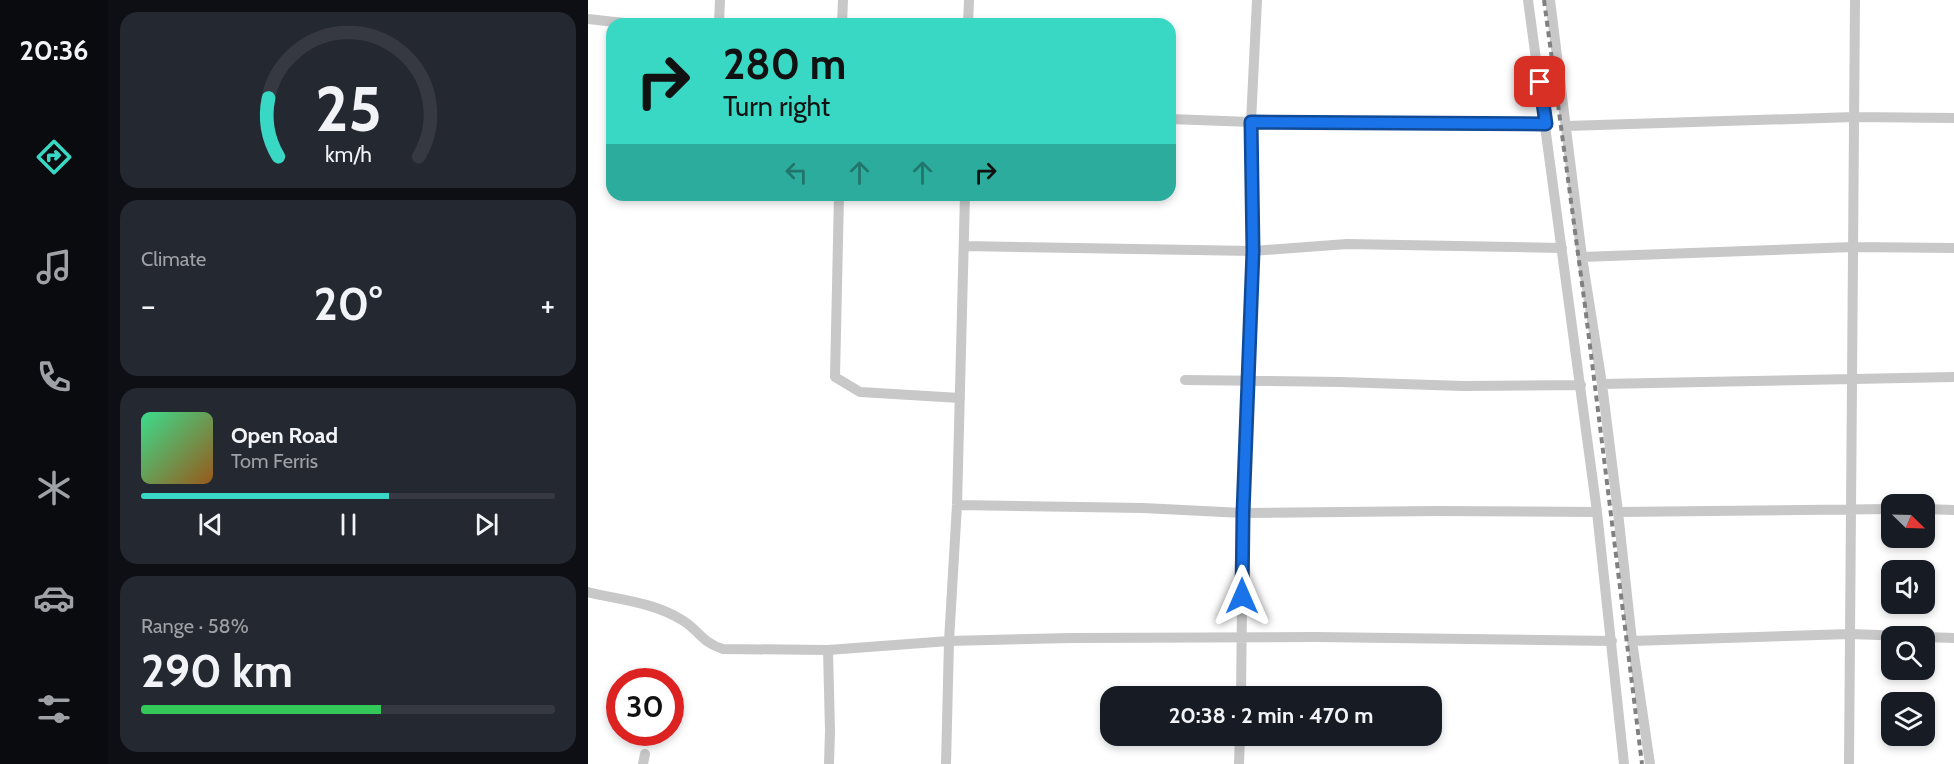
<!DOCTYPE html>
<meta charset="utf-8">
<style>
body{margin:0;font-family:Cabin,sans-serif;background:#242831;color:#f1f3f6;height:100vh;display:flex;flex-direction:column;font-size:22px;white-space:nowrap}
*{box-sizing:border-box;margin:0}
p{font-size:20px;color:#9ea1a6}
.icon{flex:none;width:33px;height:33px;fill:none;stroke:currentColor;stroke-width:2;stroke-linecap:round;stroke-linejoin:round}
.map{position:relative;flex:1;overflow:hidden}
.drawer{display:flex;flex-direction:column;gap:12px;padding:12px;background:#0d0f14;width:480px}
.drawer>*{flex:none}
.top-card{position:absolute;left:18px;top:18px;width:570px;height:183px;border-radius:18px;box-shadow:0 3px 9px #0003;background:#38d8c5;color:#111;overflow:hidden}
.needle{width:39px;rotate:113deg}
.controls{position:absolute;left:1293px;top:494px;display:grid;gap:12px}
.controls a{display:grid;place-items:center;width:54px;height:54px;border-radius:12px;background:#171b24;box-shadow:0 3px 9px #0003;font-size:30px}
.speed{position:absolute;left:18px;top:668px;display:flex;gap:12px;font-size:30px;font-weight:700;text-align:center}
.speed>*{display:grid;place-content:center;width:78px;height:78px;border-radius:50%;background:#171b24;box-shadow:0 3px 9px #0003;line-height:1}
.speed .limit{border:9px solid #d22;background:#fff;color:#111}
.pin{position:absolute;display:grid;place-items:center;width:51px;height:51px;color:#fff;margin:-26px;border-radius:12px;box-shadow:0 3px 9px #0006}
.me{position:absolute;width:66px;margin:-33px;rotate:0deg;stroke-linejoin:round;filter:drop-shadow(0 0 4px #0008)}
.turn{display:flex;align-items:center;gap:21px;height:126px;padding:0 18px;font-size:27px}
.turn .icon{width:78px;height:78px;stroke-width:2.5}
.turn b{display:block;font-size:42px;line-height:51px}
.lanes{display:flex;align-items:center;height:57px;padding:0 18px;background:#0003;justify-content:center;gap:30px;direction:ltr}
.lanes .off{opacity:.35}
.big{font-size:45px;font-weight:700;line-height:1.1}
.drawer .tile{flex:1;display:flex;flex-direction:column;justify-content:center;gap:9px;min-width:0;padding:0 21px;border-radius:18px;background:#242831}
.drawer .dial{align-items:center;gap:0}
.dial svg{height:156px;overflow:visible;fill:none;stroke:#363941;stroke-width:7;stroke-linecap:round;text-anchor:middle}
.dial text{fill:#f1f3f6;stroke:none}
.song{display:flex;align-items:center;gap:18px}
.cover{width:72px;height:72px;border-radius:9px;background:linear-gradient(135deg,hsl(150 70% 55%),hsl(30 70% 35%))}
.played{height:6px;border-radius:3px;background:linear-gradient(90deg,#38d8c5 60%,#363941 60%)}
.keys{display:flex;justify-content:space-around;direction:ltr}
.heat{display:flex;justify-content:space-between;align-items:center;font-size:33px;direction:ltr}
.charge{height:9px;border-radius:4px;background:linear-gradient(90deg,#34c759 58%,#363941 0)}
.trip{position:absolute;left:512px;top:686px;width:342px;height:60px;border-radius:18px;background:#171b24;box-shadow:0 3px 9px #0003;font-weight:700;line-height:60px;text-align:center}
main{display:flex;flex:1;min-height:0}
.tabs{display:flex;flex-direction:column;width:108px;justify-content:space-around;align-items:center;background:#090b0e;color:#9ea1a6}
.tabs .icon{width:42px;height:42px}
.tabs .current{color:#38d8c5}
.tabs b{font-size:27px;color:#f1f3f6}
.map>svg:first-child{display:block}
</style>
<main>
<nav class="tabs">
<b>20:36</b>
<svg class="icon current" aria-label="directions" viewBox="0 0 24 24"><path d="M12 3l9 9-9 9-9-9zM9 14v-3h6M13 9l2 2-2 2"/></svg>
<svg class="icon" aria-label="music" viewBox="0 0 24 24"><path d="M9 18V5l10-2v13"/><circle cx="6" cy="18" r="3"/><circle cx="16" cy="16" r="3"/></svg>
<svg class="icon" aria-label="phone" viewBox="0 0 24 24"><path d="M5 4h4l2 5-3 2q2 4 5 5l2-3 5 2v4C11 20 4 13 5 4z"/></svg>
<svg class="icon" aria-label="climate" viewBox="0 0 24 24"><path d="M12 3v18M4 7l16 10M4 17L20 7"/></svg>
<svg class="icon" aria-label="car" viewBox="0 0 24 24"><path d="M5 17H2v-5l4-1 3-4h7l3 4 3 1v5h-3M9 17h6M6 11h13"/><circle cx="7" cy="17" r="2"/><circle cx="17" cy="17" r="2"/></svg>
<svg class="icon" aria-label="filters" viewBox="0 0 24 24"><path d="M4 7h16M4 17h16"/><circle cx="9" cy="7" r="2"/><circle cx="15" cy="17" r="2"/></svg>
</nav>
<section class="drawer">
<div class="tile dial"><svg viewBox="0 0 100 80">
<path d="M14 69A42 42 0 1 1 86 69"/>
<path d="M14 69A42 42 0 0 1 9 39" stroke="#38d8c5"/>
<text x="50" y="56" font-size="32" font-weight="700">25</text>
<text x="50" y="72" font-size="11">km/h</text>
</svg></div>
<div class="tile"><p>Climate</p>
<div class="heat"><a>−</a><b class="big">20°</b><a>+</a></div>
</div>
<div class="tile">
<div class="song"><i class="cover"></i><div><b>Open Road</b><p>Tom Ferris</p></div></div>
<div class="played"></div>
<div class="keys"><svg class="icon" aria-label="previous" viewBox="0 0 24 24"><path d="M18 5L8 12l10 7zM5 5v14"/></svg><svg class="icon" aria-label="pause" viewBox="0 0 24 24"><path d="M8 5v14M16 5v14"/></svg><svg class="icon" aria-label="next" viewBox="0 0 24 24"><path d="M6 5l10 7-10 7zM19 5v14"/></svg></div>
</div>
<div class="tile"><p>Range · 58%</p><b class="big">290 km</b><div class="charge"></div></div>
</section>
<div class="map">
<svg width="1366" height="764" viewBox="0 0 1366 764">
<rect width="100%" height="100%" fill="#fff"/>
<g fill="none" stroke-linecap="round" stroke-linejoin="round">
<path stroke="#c8c8c8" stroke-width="10" d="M940,0l69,512 27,252
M962,0l32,257 20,127 16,128 14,129 18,123
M0,19l45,5
M131,24l1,-24
M254,24l1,-24
M380,24l1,-24
M582,119l81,3 295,2
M979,126l287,-9 100,1
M251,195l-4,182 25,15 100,6
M376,246l289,5 94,-7 215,4
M994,257l271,-10 101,1
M597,380l156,2 122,4 118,-1
M1014,384l352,-7
M369,505l186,3 100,5 194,-2 160,1
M1336,509l30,1
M1030,512l274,-3
M0,592c32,8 65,10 94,28 17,10 20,23 41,29l105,1 121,-9 123,-3 244,-1 296,4
M1336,637l30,1
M1044,641l218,-7 57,2
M240,650l2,81 -1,33
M653,696l2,-183 10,-262 -2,-129 6,-122
M55,764l2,-10
M358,764l3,-123 8,-136 8,-310
M651,764l1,-29
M1261,764l6,-764"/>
<path stroke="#808080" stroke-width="4" stroke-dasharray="6 4.5" stroke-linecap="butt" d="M956,0l41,306 57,458"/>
</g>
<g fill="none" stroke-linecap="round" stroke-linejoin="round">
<defs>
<path id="route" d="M654,596l1,-83 10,-262 -2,-129 295,2 -6,-42"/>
</defs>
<use href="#route" stroke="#114b97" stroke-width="15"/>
<use href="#route" stroke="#1a73e8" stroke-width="10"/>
</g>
</svg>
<div class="controls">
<a><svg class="needle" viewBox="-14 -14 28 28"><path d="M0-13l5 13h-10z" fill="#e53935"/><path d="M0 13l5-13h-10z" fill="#9ea1a6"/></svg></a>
<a><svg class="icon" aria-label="sound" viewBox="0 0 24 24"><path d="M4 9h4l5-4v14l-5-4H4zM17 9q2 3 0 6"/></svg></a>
<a><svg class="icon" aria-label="search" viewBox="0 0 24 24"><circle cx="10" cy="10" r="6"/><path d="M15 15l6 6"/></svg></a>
<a><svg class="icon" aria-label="layers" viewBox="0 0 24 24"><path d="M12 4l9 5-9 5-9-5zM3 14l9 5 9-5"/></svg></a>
</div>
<div class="speed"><div class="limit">30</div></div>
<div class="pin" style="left:952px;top:82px;background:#d93025"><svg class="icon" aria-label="arrive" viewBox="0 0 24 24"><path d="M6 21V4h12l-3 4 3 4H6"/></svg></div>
<svg class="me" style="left:654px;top:596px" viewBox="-20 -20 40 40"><path d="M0-17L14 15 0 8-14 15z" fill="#1a73e8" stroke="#fff" stroke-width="4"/></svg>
<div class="trip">20:38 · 2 min · 470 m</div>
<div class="top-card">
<div class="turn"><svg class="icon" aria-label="right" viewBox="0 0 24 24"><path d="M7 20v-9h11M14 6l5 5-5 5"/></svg><div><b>280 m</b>Turn right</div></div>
<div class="lanes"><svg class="icon off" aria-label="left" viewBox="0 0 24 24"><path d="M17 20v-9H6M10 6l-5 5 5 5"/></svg><svg class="icon off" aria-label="ahead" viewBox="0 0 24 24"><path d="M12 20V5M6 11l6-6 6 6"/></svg><svg class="icon off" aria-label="ahead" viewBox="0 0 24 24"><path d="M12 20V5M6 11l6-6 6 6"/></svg><svg class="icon" aria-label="right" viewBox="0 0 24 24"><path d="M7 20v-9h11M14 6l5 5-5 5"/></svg></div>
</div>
</div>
</main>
